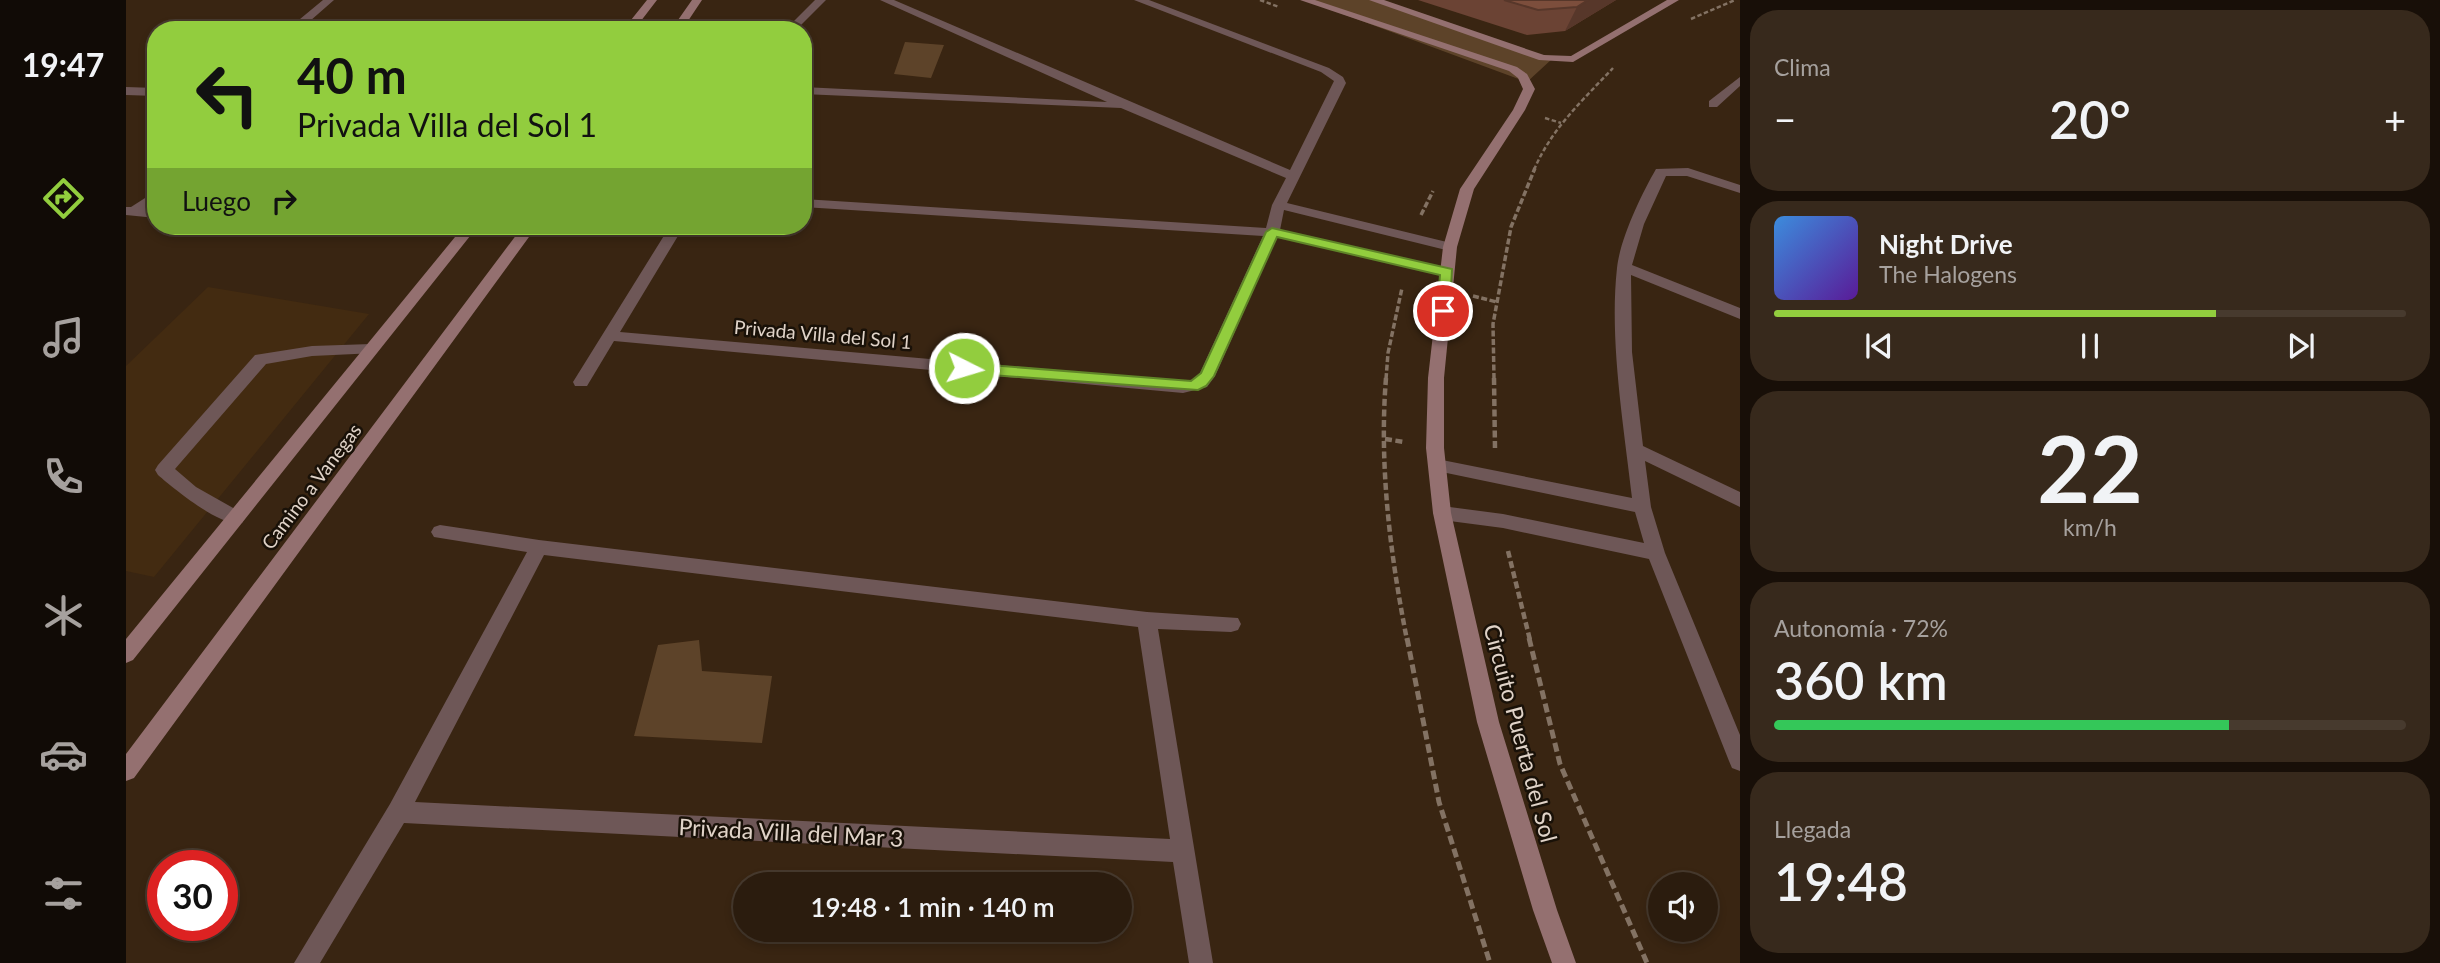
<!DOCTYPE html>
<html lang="es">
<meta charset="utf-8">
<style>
body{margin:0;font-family:Lato,sans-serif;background:#37291c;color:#f1f3f6;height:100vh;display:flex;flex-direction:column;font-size:26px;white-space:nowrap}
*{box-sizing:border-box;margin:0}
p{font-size:23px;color:#a6a19e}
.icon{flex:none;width:38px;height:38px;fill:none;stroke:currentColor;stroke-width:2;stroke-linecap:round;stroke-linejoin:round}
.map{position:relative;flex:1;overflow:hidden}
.side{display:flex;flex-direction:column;gap:10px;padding:10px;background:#180f08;width:700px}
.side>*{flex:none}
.top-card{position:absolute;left:21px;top:21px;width:665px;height:214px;border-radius:28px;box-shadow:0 4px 10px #0003,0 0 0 2px #473a2e;background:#92cd3e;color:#111;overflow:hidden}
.buttons{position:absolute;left:1522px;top:872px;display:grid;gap:14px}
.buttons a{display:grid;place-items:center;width:70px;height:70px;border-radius:50%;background:#2b1c0e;box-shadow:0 4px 10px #0003,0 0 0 2px #473a2e;font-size:35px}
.speed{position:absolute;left:21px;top:850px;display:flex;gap:14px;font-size:35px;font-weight:700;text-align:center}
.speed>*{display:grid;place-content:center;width:91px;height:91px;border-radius:50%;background:#2b1c0e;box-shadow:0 4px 10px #0003,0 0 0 2px #473a2e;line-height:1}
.speed .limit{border:10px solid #d22;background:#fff;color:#111}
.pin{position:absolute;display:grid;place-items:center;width:60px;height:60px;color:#fff;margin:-30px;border:4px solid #fff;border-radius:50%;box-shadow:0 2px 7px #0007}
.me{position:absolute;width:77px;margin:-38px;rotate:95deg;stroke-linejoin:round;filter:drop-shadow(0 0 5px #0008)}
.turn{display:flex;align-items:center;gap:24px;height:147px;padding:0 35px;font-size:32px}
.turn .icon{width:91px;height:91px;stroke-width:2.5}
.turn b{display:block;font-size:49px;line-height:60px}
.then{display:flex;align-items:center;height:66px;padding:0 35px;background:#0003;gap:14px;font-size:26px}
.big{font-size:52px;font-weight:600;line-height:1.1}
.side .tile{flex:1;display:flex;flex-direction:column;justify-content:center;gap:10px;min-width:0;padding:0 24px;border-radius:28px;background:#37291c}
.side .dial{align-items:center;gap:0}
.dial b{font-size:91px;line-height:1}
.song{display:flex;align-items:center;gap:21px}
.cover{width:84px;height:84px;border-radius:10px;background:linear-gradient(135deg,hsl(210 70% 55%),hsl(270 70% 35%))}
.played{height:7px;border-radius:4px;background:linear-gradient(90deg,#92cd3e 70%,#473a2e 70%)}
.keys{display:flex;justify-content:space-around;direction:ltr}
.heat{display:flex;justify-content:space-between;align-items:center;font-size:38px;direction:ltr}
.charge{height:10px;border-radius:5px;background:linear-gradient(90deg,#34c759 72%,#473a2e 0)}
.trip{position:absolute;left:607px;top:872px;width:399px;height:70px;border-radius:35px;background:#2b1c0e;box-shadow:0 4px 10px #0003,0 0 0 2px #473a2e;font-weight:600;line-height:70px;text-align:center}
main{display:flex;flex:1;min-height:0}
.menu{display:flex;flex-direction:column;width:126px;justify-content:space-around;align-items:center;background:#110b06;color:#a6a19e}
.menu .icon{width:49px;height:49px}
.menu .current{color:#92cd3e}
.menu b{font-size:32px;color:#f1f3f6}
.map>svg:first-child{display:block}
</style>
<main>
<nav class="menu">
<b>19:47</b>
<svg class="icon current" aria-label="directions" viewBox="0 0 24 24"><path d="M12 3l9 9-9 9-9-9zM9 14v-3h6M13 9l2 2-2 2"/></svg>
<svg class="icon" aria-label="music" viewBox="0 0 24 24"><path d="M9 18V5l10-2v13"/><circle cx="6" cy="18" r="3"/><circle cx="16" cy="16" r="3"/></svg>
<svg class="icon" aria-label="phone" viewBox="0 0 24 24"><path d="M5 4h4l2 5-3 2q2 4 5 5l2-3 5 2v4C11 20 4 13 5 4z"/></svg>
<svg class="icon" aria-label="climate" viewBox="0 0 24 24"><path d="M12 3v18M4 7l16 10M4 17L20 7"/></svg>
<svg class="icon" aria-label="car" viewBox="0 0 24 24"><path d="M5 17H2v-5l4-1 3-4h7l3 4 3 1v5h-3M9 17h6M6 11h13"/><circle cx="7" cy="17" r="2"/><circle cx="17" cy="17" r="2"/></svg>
<svg class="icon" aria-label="filters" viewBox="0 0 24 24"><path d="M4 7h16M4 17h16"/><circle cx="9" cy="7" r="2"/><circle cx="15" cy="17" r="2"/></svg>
</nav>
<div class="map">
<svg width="1614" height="963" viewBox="0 0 1614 963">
<rect width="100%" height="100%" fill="#392512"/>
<path fill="#432b11" d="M82,287l161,27 -215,263 -28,-6v-205z"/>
<path fill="#5d4329" d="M1179,0h70l177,59 -25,23z
M779,42l39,3 -13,33 -37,-4z
M573,640l3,31 70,5 -10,67 -128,-7 24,-91z"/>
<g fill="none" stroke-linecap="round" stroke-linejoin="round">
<path stroke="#837263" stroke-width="2.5" stroke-dasharray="4.5 2.5" stroke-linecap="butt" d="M1134,0l19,7
M1565,19l44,-19
M1419,118l16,5
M1408,170c17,-41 49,-70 79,-102"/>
<path stroke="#837263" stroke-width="3.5" stroke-dasharray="6 2.5" stroke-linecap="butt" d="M1295,215l12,-24
M1347,296l24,6
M1260,379l2,-26 14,-65
M1368,379l-1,-55 18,-97 24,-59"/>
<path stroke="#837263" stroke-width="4.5" stroke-dasharray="7 3.5" stroke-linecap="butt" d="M1260,378c-7,87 4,176 21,262
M1368,378l1,71
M1259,439l19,3
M1382,551l22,89"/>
<path stroke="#837263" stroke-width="5" stroke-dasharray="9 4.5" stroke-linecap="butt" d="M1281,638l32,164 51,161
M1403,638l31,126 87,199"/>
<path fill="#6e5757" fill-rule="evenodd" d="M197,0h11l-32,28h-8v-4z
M245,344l8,5 -3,4 -64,3 -46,8 -91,105 21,18 46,26 3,5 -3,5c-19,6 -69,-35 -84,-48l-3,-5 3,-5 97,-110 57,-9z"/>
<path fill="#6e5757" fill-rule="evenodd" d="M689,0h11l-30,30h-11z
M754,0h14l396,170 44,-89 -13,-9 -187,-72h15l180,68 14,9 3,6 -59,120 168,41 2,3 -7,4 -166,-41 -4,20 167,38 7,4 -7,4 -170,-39 -62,139 -8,11 -24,6 -569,-52 -27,45h-12l-2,-4 97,-156h14l-64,106 563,49 13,-2 4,-6 63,-137 -460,-29v-8l463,29 6,-23 14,-27 -165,-70 -318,-14v-7l304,15z
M1614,77v9l-23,21h-8v-6z
M0,87l30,1v8l-30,-1z
M1562,168l52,17v8l-53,-17h-21l-22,48 -12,41 108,43v11l-109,-44 1,77 11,94 97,46v15l-95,-46 6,46 14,46 75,182v36l-8,-3 -3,-7 -80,-202 -146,-31 -61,-8 -6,-2 -3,-5 3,-5 6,-2 61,8 141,29 -9,-31 -198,-41 -6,-1 -3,-5 3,-5 6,-1 195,39c-8,-72 -23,-157 -15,-230 3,-29 24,-73 39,-99z
M30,191v11l-10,7 10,1v8l-30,-3v-8h5z
M314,525l99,15 608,72 91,6 3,6 -3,6 -7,2 -73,-3 55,334h-24l-16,-101 -769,-39 -84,140h-26l96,-159 137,-252 -93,-15 -3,-5 3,-5zM418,555l594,72 32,212 -755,-37z"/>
<path fill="#947070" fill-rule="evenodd" d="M521,0h10l-23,30h-11z
M566,0h10l-20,30h-11z
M1174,0h15l202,67 10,7 8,15 -10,21 -51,79 -17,58 -13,131v70l7,65 48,209 58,188 19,53h-24l-19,-53 -56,-188 -44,-209 -7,-65 2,-70 15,-131 17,-58 53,-79 10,-21 -5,-11 -9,-7z
M1243,0h15l160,55 27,1 96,-56h12l-106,62 -34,-2z
M338,226h14l-345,434 -7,3v-24z
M397,226h14l-403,552 -8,3v-27z"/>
</g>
<path fill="#6b4334" d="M1292,0h198l-51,31 -38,4z"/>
<path fill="#57372a" d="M1462,0h28l-51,31 12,-24z"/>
<path fill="#7c4e3c" stroke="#57372a" stroke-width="2" d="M1378,0h84l-11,7 -39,3z"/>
<path fill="#92cd3e" stroke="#5f8528" stroke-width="2" d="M1146,228l180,41 -2,42 -7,5 -6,-5 3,-36 -163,-38 -63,139 -8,10 -8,4 -234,-17 -7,-5 7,-5 227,18 10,-8 65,-141z"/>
<g text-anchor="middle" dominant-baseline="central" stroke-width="5" stroke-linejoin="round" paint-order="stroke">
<g font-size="19" fill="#e0d3c8" stroke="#191108">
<text transform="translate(697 334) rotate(5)">Privada Villa del Sol 1</text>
<text transform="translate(185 486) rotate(-53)">Camino a Vanegas</text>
</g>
<g font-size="23" fill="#e0d3c8" stroke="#191108">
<text transform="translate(1395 733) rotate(75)">Circuito Puerta del Sol</text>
<text transform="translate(665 832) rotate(3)">Privada Villa del Mar 3</text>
</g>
</g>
</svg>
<div class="buttons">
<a><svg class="icon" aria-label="sound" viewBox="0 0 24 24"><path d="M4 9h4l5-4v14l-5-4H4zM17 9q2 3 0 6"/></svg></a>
</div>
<div class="speed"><div class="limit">30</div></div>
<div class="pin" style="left:1317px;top:311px;background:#d93025"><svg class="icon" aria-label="arrive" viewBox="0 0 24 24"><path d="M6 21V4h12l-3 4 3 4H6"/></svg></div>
<svg class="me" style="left:838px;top:368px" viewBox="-20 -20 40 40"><circle r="17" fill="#92cd3e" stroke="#fff" stroke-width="3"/><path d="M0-11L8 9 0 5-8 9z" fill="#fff"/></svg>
<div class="trip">19:48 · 1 min · 140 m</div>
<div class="top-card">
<div class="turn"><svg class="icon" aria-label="left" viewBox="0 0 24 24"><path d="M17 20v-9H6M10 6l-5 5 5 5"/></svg><div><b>40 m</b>Privada Villa del Sol 1</div></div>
<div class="then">Luego<svg class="icon" aria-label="right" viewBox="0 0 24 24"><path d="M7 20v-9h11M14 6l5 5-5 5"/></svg></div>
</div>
</div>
<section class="side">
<div class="tile"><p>Clima</p>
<div class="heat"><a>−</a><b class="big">20°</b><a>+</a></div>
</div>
<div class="tile">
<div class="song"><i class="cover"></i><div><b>Night Drive</b><p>The Halogens</p></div></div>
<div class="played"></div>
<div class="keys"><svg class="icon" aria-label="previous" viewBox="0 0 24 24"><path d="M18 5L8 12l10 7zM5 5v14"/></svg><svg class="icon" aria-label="pause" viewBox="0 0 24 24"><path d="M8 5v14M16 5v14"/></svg><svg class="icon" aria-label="next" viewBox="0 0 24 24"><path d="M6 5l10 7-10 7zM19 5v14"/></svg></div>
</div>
<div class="tile dial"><b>22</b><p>km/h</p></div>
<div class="tile"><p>Autonomía · 72%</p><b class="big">360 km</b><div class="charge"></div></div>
<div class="tile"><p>Llegada</p><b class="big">19:48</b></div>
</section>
</main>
